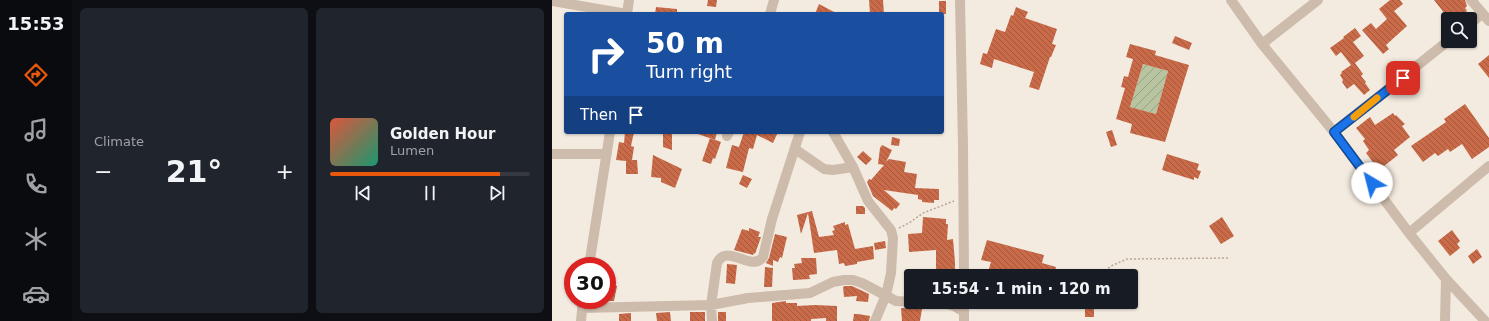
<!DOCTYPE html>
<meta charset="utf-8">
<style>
body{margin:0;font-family:"DejaVu Sans",sans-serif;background:#20242c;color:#f1f3f6;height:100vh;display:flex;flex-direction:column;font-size:15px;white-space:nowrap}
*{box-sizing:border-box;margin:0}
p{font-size:13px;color:#9ea1a6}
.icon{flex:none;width:22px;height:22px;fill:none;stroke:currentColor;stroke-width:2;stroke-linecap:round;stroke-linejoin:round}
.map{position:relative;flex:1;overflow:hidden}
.drawer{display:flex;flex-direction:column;gap:8px;padding:8px;background:#0d0f14;width:480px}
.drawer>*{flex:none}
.hud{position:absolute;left:12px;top:12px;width:380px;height:122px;border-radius:4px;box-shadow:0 1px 3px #0004;background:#1a4fa0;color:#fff;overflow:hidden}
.buttons{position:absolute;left:889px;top:12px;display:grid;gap:8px}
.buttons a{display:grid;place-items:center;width:36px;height:36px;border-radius:4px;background:#171b24;box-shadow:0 1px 3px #0004;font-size:20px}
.speed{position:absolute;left:12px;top:257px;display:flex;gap:8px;font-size:20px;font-weight:700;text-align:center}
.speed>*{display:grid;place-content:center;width:52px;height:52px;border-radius:50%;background:#171b24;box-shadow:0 1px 3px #0004;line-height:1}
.speed .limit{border:6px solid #d22;background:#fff;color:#111}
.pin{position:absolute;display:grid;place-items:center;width:34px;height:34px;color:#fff;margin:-17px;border-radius:8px;box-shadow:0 2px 6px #0006}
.me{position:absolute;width:44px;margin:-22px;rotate:323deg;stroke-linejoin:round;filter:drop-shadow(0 0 3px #0008)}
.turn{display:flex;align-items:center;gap:14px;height:84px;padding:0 16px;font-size:18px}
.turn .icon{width:52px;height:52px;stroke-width:2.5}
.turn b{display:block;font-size:28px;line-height:34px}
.then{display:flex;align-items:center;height:38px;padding:0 16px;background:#0003;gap:8px;font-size:15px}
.big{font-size:30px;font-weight:800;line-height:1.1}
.drawer .widget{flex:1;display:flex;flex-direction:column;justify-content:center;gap:6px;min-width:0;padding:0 14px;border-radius:6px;background:#20242c}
.song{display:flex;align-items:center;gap:12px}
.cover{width:48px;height:48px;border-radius:6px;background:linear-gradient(135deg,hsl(10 70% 55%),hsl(160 70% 35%))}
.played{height:4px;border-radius:2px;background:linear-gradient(90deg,#ea580c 85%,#363941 85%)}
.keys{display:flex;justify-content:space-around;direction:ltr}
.heat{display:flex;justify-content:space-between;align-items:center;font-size:22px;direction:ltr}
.drawer .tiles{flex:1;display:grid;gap:8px;grid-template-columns:repeat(2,1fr)}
.trip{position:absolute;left:352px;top:269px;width:234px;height:40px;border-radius:4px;background:#171b24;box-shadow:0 1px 3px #0004;font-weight:800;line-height:40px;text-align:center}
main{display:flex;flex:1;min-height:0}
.menu{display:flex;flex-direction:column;width:72px;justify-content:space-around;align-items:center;background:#090b0e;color:#9ea1a6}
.menu .icon{width:28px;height:28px}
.menu .active{color:#ea580c}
.menu b{font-size:18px;color:#f1f3f6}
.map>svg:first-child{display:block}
</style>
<main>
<nav class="menu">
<b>15:53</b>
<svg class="icon active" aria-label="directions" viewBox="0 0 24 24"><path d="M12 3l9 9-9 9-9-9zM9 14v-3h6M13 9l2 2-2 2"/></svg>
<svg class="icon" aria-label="music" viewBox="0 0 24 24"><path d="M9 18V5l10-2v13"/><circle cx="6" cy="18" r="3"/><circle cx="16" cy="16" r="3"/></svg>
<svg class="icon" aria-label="phone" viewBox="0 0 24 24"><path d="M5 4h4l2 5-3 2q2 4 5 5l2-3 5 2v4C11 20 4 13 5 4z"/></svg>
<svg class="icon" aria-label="climate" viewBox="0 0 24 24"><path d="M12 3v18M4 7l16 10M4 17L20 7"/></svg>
<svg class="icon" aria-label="car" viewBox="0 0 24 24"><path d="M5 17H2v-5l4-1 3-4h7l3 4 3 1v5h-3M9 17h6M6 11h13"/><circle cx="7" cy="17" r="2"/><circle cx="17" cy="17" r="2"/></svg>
</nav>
<section class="drawer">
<div class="tiles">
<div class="widget"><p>Climate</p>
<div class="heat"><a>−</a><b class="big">21°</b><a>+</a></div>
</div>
<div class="widget">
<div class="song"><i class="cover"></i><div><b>Golden Hour</b><p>Lumen</p></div></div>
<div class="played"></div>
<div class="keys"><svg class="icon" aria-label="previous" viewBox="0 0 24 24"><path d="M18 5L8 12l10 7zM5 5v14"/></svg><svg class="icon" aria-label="pause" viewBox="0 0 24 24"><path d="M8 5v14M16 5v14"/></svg><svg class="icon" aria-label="next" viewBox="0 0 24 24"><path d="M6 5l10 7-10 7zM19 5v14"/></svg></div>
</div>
</div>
</section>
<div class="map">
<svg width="937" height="321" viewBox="0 0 937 321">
<defs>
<pattern id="garden-furrows" width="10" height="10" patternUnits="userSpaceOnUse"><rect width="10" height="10" fill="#b7c49f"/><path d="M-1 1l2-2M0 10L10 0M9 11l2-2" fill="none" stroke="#96a082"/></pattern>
<pattern id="building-back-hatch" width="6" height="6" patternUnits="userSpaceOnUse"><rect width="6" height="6" fill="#c96b49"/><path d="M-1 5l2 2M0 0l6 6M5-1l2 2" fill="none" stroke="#a4583d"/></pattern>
</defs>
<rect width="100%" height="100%" fill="#f4ebe0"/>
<path fill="url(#garden-furrows)" d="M591,64l25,7 -12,43 -26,-7z"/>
<path fill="url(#building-back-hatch)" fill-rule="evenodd" d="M156,0h9l-1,7 -9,-1z
M317,0h14l1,14h-14z
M838,0h10l3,4 -9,7 13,15 -21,19 3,4 -6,5 -21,-24 9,-7 5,6 11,-10 -8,-10z
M882,0h31l2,6 -2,2 2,3 -10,8h-8z
M387,1h7v13h-7z
M267,4l19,10h-23z
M104,7l21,2v5h-22z
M464,7l12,5 -3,6 32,11 -5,15 4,1 -5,12h-1l-11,33 -10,-3 5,-15 -40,-13 -2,9 -12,-4 3,-11 4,1 9,-25 9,3 6,-17 2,1z
M803,28l6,8 -8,6 11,14 -9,7 8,11 -2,2 5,6 -1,1 5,7 -6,5 -10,-11 -7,5 -5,-7 1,-2 -3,-5 2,-2 -1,-1 10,-7 -10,-13 -5,4 -6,-8 14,-10 -1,-1z
M623,36l17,7 -3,7 -17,-7z
M578,44l26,7 -1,4 34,10 -24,77 -35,-9 2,-9 -16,-5 9,-31 -4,-1 3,-11 4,1 5,-18 -7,-2zM591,64l25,7 -12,43 -26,-7z
M937,55v23l-11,-14z
M913,104l24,34v9l-17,12 -10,-15 -12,8 -2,-3 -10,7 -3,-3 -12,9 -12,-16 35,-24 -2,-3z
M841,113l2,3 1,-1 9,9 -3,2 8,11 -16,13 4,5 -19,15 -13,-17 3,-3 -6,-9 2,-2 -9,-11 14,-11 5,8z
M560,130l5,15 -6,2 -5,-15z
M73,132h9l-3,14 3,1 -2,13h5l1,14h-12v-13l-10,-1 3,-18 5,1z
M111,132h9v18l-9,-3z
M143,132h22l-2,8 -20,-7z
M192,132h34l-5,11 -16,-8 -4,14 -4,-1 -6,24 -17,-4 6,-23 7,2z
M340,137l8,2 -1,7 -8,-1z
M158,138l11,4 -6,17 -2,-1 -2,6 -9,-3z
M330,145l10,5 -6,12 3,-3 17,3 -2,10 13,2 -2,14 24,1v11h-5v3l-12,-1v-2l-4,-1v-4l-34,-5 16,14 -4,5 -2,-1 -2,3 -19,-15 -6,-14 2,-3 2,1 13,-15 -6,-1 2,-16z
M311,151l9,8 -6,6 -9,-8z
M615,154l32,10 -2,6 4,1 -3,8 -4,-2v3l-32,-10z
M101,155l29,14 -7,19 -14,-6v-4l-10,-1z
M191,175l9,4 -5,9 -8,-4z
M304,206h7l2,2v6h-9z
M260,211l7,26 15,-2 -2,-4 3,-1 -2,-4 12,-4v3l3,-1 7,25 18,-3 1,13 -17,3v2l-12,2 -1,-3 -5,1 -2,-14 -23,3 -6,-40 -7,21 -4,-19z
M371,217l23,2v5h2l-1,16 6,-1 2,23v8h-6v6h-13v-26l-27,2 -1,-18 14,-1z
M670,217l12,19 -13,8 -12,-18z
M197,228l11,4 -2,5h3l-6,17 -1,-1 -1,2 -19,-5 8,-21 7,2z
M900,230l8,11 -3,3 3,4 -10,8 -12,-15z
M223,234l12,3 -5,21 -2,-1 -2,5 -5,-2v6l-7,-3 3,-5z
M435,240l57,15 -2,8 14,4 -2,9h-51l-15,-4 3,-10 -10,-2z
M333,241l1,7 -11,2 -1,-7z
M925,249l5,8 -9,7 -5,-8z
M249,258h15l1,16 -8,1 1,4 -17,1 -1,-12h3l-1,-4 8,-1z
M175,264l10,1 -2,19 -9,-1z
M213,267l8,1 -1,19h-8z
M55,284l10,2 -3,15h-7z
M293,286h7l17,8 -1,8 -12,-1 1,-5 -13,1 -1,-10z
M234,301v2h11v3l18,-1 22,1v15h-11v-3l-15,1v2h-39v-18z
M533,302h9v15h-9z
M349,308l21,1 -2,12h-18z
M118,312l1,9h-14l-1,-8z
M138,312h15v9h-15z
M166,312h8v9h-8z
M79,313v8h-12v-7z
M302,314h4l12,2 -1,5h-16z"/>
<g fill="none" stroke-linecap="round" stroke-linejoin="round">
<path stroke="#b9a595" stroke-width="1.5" stroke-dasharray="2 2" stroke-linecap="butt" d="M347,228l10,-5 14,-10 31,-12
M547,276l12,-10 16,-7 101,-1"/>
<path stroke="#cdbbab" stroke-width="10" d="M408,0l3,146 1,130
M679,0l31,44 72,88 75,101 37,46 39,42
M919,0l18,21
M0,1l75,13
M75,14l2,-14
M218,14l4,-14
M918,24l12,-10
M710,44l56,-44
M281,132l20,35 15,34 23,29 2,8 -2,35 -5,22 -11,26
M782,132l114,-91
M175,136l2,-4
M243,149l29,20 9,1 20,-3
M0,154h55
M857,233l80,-67
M37,266l21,-134
M30,308l129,-3 37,-7 62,-5 23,-11 11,-2h9l9,3 34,18 50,3 8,2 10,6
M29,321l2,-21
M160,321l-1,-16 6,-42c10,-21 34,10 46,-6l9,-38 28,-87
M412,321v-19
M893,321l1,-42"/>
</g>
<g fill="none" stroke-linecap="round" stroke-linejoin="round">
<defs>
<path id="route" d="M820,183l-38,-51 69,-54"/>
</defs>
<use href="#route" stroke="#114b97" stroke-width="10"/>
<use href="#route" stroke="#1a73e8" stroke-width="7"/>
<path stroke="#f59e0b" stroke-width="7" d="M802,117l23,-19"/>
</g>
</svg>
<div class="buttons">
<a><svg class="icon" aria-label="search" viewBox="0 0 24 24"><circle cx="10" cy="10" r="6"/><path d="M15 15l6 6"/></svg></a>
</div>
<div class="speed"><div class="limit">30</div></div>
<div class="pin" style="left:851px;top:78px;background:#d93025"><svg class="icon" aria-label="arrive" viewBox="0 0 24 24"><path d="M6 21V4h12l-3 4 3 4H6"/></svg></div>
<svg class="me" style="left:820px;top:183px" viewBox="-20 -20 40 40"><circle r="19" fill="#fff"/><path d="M0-13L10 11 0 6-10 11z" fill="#1a73e8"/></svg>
<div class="trip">15:54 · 1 min · 120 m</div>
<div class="hud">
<div class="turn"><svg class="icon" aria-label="right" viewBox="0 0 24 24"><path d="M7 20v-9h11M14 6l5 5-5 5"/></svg><div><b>50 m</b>Turn right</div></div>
<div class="then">Then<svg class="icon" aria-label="arrive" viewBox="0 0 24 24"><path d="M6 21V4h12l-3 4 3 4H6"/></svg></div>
</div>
</div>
</main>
